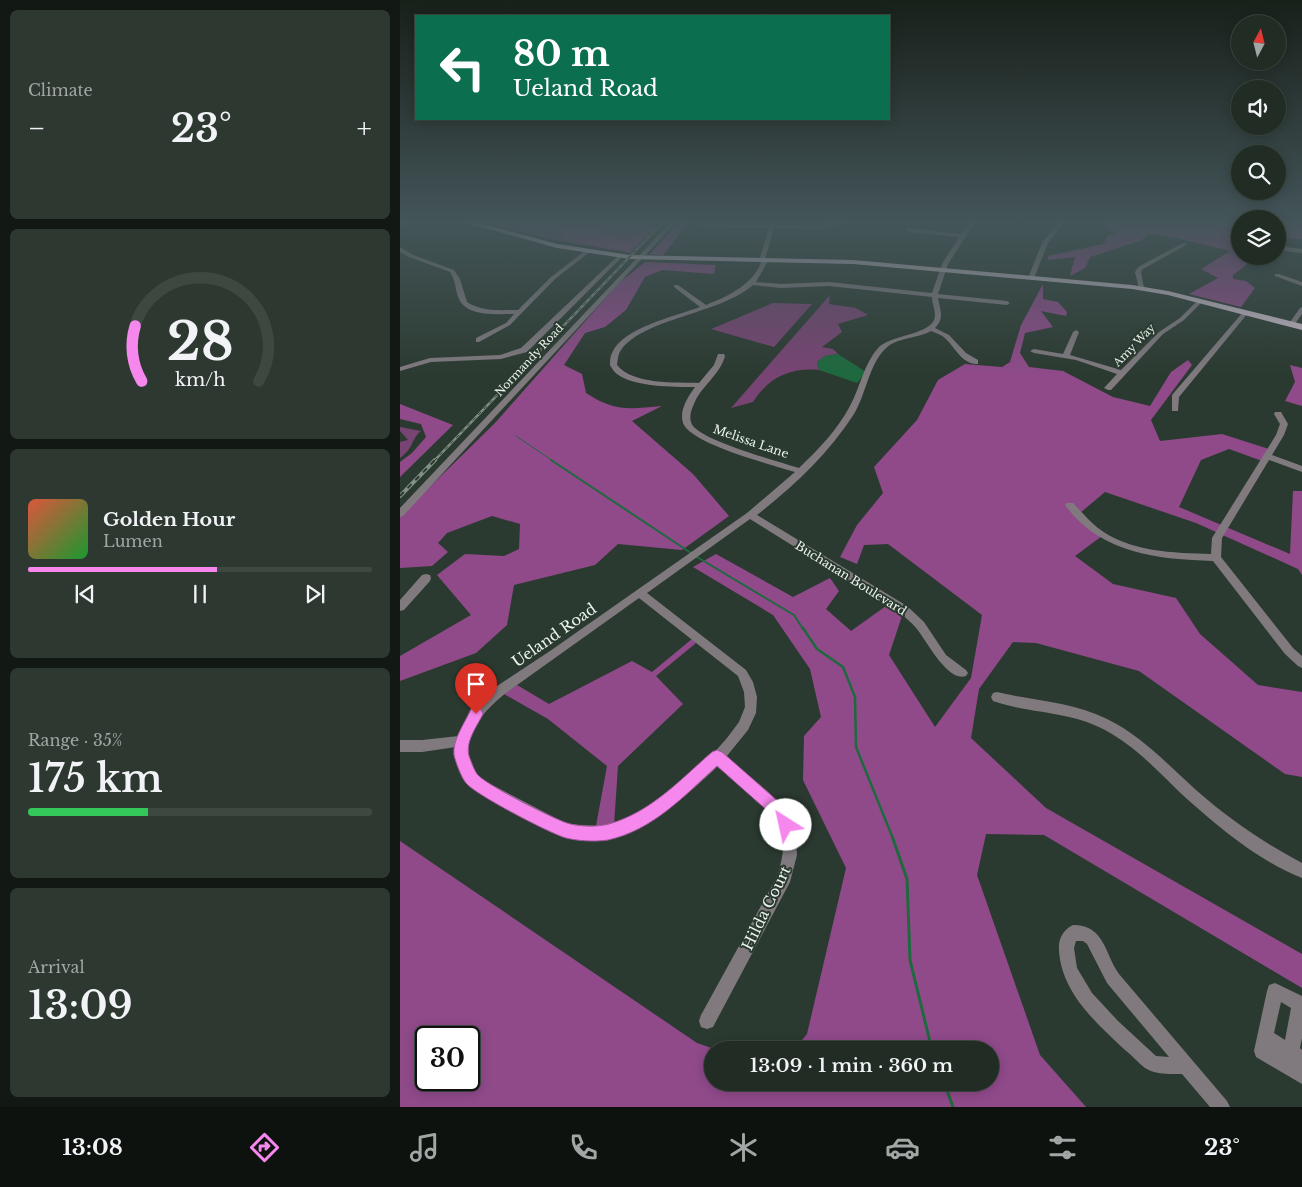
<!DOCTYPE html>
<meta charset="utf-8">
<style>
body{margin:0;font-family:"Libre Baskerville",serif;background:#2d3831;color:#f1f3f6;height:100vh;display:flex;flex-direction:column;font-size:19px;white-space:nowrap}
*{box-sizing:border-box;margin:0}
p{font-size:16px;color:#a2a7a6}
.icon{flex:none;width:28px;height:28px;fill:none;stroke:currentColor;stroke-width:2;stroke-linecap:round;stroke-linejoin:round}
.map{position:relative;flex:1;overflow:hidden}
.side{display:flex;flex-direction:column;gap:10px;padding:10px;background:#121814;width:400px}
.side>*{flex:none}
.banner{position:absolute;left:15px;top:15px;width:475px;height:105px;border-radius:0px;box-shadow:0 2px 12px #0003,0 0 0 1px #3d4841;background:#0b6e4f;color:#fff;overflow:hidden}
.needle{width:32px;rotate:7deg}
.tools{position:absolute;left:831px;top:15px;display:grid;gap:10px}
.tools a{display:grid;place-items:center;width:55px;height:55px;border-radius:50%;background:#202c24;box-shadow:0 2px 12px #0003,0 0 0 1px #3d4841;font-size:25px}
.speed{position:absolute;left:15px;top:1026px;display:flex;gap:10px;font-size:25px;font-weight:700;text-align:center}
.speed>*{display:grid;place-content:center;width:65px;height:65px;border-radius:50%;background:#202c24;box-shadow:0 2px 12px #0003,0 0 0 1px #3d4841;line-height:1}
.speed .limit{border:2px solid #111;border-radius:8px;background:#fff;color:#111}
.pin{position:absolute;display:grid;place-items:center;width:42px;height:42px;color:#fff;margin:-51px -21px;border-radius:50% 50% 50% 0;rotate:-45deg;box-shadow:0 0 5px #0007}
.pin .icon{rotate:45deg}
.me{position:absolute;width:55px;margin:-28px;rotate:325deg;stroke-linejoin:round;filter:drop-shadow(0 0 4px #0008)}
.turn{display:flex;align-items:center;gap:18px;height:105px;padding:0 15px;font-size:22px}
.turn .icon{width:65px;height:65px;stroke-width:2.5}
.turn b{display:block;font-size:35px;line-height:42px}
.big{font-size:38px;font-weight:600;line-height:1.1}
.side .widget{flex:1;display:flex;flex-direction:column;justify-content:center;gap:8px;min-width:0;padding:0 18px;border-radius:8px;background:#2d3831}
.side .dial{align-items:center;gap:0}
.dial svg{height:130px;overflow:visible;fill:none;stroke:#3d4841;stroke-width:7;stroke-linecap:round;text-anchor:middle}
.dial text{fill:#f1f3f6;stroke:none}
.song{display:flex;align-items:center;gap:15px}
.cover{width:60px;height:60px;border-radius:8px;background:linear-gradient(135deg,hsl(10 70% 55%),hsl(130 70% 35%))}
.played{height:5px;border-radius:2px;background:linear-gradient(90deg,#f688ed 55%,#3d4841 55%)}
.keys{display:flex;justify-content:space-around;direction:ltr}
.heat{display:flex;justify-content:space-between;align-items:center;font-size:28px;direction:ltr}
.charge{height:8px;border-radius:4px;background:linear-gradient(90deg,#34c759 35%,#3d4841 0)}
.trip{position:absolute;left:304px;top:1041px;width:295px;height:50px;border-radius:25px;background:#202c24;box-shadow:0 2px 12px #0003,0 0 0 1px #3d4841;font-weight:600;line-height:50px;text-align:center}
.tab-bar{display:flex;height:80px;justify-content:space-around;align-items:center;background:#0d120e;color:#a2a7a6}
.tab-bar .icon{width:35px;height:35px}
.tab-bar .current{color:#f688ed}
.tab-bar b{font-size:22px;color:#f1f3f6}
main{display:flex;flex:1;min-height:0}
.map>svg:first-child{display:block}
</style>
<main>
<section class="side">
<div class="widget"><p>Climate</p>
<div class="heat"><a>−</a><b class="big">23°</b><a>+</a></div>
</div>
<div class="widget dial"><svg viewBox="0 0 100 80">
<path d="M14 69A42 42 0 1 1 86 69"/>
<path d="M14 69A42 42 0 0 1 10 35" stroke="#f688ed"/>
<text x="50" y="56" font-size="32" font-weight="700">28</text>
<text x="50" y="72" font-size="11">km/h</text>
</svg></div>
<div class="widget">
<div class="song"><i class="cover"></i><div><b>Golden Hour</b><p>Lumen</p></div></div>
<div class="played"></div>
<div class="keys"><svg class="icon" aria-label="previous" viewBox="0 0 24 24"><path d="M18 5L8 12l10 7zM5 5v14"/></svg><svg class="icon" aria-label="pause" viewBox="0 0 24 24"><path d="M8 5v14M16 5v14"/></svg><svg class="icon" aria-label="next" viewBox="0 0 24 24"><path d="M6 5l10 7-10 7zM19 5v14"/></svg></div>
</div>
<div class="widget"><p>Range · 35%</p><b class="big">175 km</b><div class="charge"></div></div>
<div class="widget"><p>Arrival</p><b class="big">13:09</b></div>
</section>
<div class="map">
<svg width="902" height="1107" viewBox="0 0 902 1107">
<rect width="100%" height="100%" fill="#2b3a30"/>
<path fill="#784473" d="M76,221h34l-3,3 5,-3h43l10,18 44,8 3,3 -67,-12z
M175,221h80l-27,19 -20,-3 -1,-7 -9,-5 -6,2z
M430,295l-1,9 27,4 12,7 -30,9 4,8 -20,15 11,2 5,5 -13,2 -8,6 2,8c-29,-3 -51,8 -66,32l-22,6z
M373,303l39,1 -38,43 -63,-18z
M0,427l21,4c-10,8 -7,17 -21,27v-16l8,-2 -8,-9z"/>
<path fill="#904a8a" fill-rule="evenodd" d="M155,221c12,0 40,6 45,3l7,3 -2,1 3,9 20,3 27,-19h6l-31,32 -65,-14z
M280,221h10l-27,34 -13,-1z
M710,221h130v16h-6l-3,6 9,6v7l15,2 -22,17v4l13,2 9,7 -14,19 -52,-13 29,-16 -17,-9 29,-18 -54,-13 -28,-4 -6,6 -52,17 -5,11 -15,8 5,-19 -27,3v-4l56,-12 4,-9 8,-2 -12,-8z
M878,221h24v18l-24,-1z
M245,262l71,3 -2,9 -52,-4 -17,7 -19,33 -21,17 -20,6 -21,32 18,9 4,19c29,19 42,16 76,13l-30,15 61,53 36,42 -47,34 -64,-6 -23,21 -81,20 -7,40 -31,28 -76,28v-25l71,-41 -34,-40 28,-21 39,2 15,-7 1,-25 -28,-8 -45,17 -9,10 10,9 -16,14 -32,2v-52l95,-93 124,-140z
M643,284v15l15,3 9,10 -1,4 -25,-5 12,16 -28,6 -5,20 9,14 34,4 50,26 37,9 21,-34 17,-12 4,5 -41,55 9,21 62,-7 50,16 -7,12 -36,-13 -28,11 -22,47 111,47 3,-63h9v84l-4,-6 -102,-46 -91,-31 -25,21 22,23 -27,20 38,28 63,14 24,36 58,51 44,7v85l-17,-3 -146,-103 -103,-28 -23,-1 -34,47 -8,49 75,70 256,146v34l-258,-153 -58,-1 -9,41 63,180 46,52h-686v-266l297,202 20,7h-5v32h278v-32h-196l13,-16 39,-166 -43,-88 1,-44 17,-19 -11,-48 -37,-54 -80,-48 23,-13 77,43 37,-19 9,13 -13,18 25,22 35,-25 16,10 -13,39 46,72 36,-49 11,-63 -94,-71 -24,1 -7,19 -17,-7 17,-32 26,-32 -9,-26 43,-47 21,-40 27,-16 37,3 8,-5 11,-37zM26,1038h43v42h-43z
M890,365l12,3v38l-17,-5 10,-19z
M0,404l53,21 -53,52v-15l12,-9 14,-16 -5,-13 -21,-5z
M292,639l4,4 -40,33 27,28 -65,62 -4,59 -18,1 11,-60 -59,-47 -44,-25 13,-9 32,19 83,-43 20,11z"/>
<path fill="#1e693e" d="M438,354l28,18 -9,11 -38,-13 -2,-8 8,-6z"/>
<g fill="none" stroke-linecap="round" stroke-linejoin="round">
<path stroke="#1e693e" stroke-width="1" d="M116,436l37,25"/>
<path stroke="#1e693e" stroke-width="2" d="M151,460l140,93
M297,557l97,58 9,14"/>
<path stroke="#1e693e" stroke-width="2.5" d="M403,628l14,21 26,18 12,30 1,50 38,94"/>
<path stroke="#1e693e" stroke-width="3" d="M493,839l14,40 3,81 22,90
M544,1082l9,25"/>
<path fill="#807a7f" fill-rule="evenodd" d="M1,221h5l-6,7z
M272,221h5l-274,295 -3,1v-9z
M437,221h13l-34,8 -42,-1 -9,31 3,2 -12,21 25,2 48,-2 103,11 10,-29 17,-27 -51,-5 -3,-2 3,-2 53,6 10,-13h5l-28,43 -10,30 69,7 3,2 -3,2 -69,-7c2,12 7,20 -3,30l14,7 17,18 12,7v4c-15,1 -23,-16 -32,-25 -4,-4 -10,-6 -15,-8 -14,8 -34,6 -46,18 -16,16 -19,45 -31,65 -25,39 -61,73 -97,101l150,91 17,16 22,33 20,15 2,3 -2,3c-18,7 -40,-36 -49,-47 -5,-6 -12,-12 -18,-17l-149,-93 -103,74 99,77 7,12 4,15 -1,16 -8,17 -22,27 40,33 12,12 10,14 8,21 1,18 -7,27 -77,145 -6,2 -6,-2 -2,-6 2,-6 77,-140c3,-13 7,-25 4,-38 -7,-31 -42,-52 -64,-71 -39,37 -99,92 -158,69l-89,-48c-10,-11 -16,-24 -15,-40l-34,5h-22v-12h22l37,-4 13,-26 25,-24 53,-35 197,-138 48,-41c-22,-7 -105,-28 -112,-49 -4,-13 5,-26 12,-36 -20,0 -62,0 -78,-13 -3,-2 -5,-6 -7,-9 0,-4 0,-8 2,-12 10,-25 64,-37 88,-46l-26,-20v-2h4l28,20c22,-9 45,-19 55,-42l-2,-2 10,-33 -67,-1 -3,-2 1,-1 116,1zM353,285l28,3 48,-2 103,11c0,6 3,12 3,19 -1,19 -44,18 -57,32 -14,16 -18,39 -28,58 -12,23 -32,44 -51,62 -22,-7 -93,-26 -106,-42 -5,-7 -2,-16 1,-22 7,-18 26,-29 31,-48l-1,-2h-6l-4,11 -15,18c-24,-1 -66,2 -82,-18 1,-6 1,-11 4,-15 23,-32 99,-36 132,-65zM239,598l99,78 6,16 1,15 -6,15 -12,16 -15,17 -38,33 -19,14 -30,18 -28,6 -30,-2 -86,-45c-29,-32 -2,-65 25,-86z
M660,221h5l-17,22 -14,35 -5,1 -1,-1 14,-35z
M783,243l5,1 -45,25 -2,3 3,16 -5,1 -4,-17 3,-5z
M878,246l24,3v4l-24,-3z
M0,247l13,8 41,15 6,9 7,23c15,10 34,8 51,8l33,-33 35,-27 5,1 -36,28 -45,46 -31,17h-3v-4l30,-15 8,-9c-17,0 -47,3 -55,-15 -4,-9 -3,-18 -9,-27l-41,-15 -9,-5z
M220,254l2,1v2l-95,95 -26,7 -70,3 -31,9v-4l30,-9 70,-3 21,-7z
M875,274h4l23,8v4l-27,-10z
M798,300l5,1 -19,19 -21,14 -52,56h-3l-4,-2 13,-14 -41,-14 -42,-7 -4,-2 4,-2 29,5 10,-22 3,-2 3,2 -9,23 51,15 38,-38 21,-14z
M902,307v7l-8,11 -5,1 -1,-1 12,-17z
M843,312l5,1 -69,84 -1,14h-6v-16z
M875,412h6l7,12 -4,11 -12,20 30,11v6l-33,-12 -47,78 -1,19 72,91 9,8v12l-4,-2 -13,-12 -72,-93c-56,-2 -112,-7 -148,-56l2,-2h6c8,8 16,18 25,25 31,24 76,25 113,26l1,-16 64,-103 4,-11 -6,-10z
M26,574l4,1 1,3 -1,3 -26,29 -4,1v-11l22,-25z
M597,692c37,9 76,10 110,27 35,17 61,46 89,71 33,29 68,53 106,73v15c-43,-17 -81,-49 -115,-79 -24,-22 -46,-48 -75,-65 -39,-24 -78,-19 -119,-33l-2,-4 2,-4z
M673,925c32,0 31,28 46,49l108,127 3,6h-20l-28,-33c-13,0 -26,1 -37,-6 -7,-5 -13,-13 -20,-18 -29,-27 -64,-58 -66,-100 -1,-11 4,-20 14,-25zM676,941h7l4,3 20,39 62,74 -13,-1 -38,-35 -26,-28 -15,-25 -3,-20z
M875,983l27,13v42l-2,10 2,2v34l-46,-27 -2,-6 13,-60 2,-6zM881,1002l10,6 -6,32 -11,-7z"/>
<path fill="#cabcc8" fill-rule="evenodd" d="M60,221h12l85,23 73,11 223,5 279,25 36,6 134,33v6l-134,-35 -36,-6 -279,-25 -223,-5 -73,-11z"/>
<defs>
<path id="rail-far1" d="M34,461l230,-240"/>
<path id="rail" d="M0,496l35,-36"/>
</defs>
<use href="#rail-far1" stroke="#838f86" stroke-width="2.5"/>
<use href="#rail" stroke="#838f86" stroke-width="4"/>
<use href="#rail-far1" stroke="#2b3a30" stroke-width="1" stroke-dasharray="4" stroke-linecap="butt"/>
<use href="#rail" stroke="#2b3a30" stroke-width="2" stroke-dasharray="5.5" stroke-linecap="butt"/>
</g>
<linearGradient id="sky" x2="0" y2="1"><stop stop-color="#18201a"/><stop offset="0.59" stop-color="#445559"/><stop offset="1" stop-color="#445559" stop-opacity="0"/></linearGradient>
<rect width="902" height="376" fill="url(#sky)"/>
<path fill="#f688ed" stroke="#a0589a" d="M76,708l5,1 2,5c-6,12 -18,28 -14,42 2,5 5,14 8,18 7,10 77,45 90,49 12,4 31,4 42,1 42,-12 71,-44 103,-72l5,-2 5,2 58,51 14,22 -2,6 -6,2 -5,-2 -11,-18 -53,-47c-33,30 -64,64 -109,74 -13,2 -30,1 -42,-2 -15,-4 -92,-44 -100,-55 -5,-6 -10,-20 -12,-28 -2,-15 11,-32 17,-46z"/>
<g text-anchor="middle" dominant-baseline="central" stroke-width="4" stroke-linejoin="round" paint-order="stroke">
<g font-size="11" fill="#eaf3ec" stroke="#2b3a30">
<text transform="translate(734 345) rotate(-46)">Amy Way</text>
<text transform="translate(129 360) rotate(-47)">Normandy Road</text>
</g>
<g font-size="12" fill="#eaf3ec" stroke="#2b3a30">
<text transform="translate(351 441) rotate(19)">Melissa Lane</text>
<text transform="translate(451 578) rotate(32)">Buchanan Boulevard</text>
</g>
<g font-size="15" fill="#eaf3ec" stroke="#2b3a30">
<text transform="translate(154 635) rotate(-35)">Ueland Road</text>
<text transform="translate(366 908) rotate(-64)">Hilda Court</text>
</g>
</g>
</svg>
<div class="tools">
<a><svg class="needle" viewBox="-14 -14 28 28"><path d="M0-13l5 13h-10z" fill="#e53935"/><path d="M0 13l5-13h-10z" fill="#a2a7a6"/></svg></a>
<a><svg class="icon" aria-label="sound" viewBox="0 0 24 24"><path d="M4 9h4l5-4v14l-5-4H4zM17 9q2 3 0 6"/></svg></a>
<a><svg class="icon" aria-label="search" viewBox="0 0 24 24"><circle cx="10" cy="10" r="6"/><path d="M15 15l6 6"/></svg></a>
<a><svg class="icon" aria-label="layers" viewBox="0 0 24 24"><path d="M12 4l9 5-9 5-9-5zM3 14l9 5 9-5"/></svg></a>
</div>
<div class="speed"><div class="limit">30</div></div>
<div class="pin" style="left:76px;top:714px;background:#d93025"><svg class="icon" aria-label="arrive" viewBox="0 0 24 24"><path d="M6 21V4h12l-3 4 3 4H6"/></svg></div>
<svg class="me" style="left:386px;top:825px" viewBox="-20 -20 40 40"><circle r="19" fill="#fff"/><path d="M0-13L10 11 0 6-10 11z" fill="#f688ed"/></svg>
<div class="trip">13:09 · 1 min · 360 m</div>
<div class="banner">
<div class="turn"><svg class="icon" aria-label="left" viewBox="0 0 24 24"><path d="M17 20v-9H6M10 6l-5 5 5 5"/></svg><div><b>80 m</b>Ueland Road</div></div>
</div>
</div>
</main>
<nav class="tab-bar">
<b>13:08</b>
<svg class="icon current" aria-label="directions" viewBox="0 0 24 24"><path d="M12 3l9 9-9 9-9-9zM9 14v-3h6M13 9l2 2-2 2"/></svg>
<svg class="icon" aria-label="music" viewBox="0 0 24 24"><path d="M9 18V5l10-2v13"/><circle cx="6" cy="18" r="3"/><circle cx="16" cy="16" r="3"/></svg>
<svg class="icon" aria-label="phone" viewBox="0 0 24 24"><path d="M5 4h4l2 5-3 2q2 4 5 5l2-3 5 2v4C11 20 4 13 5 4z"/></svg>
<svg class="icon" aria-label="climate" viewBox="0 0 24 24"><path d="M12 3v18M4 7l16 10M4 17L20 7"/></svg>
<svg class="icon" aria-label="car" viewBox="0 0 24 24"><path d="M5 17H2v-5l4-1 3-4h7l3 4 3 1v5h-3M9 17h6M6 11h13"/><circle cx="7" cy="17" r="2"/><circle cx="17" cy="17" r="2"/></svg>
<svg class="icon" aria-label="filters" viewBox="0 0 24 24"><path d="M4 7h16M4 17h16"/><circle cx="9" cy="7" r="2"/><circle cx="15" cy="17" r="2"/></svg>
<b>23°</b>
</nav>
